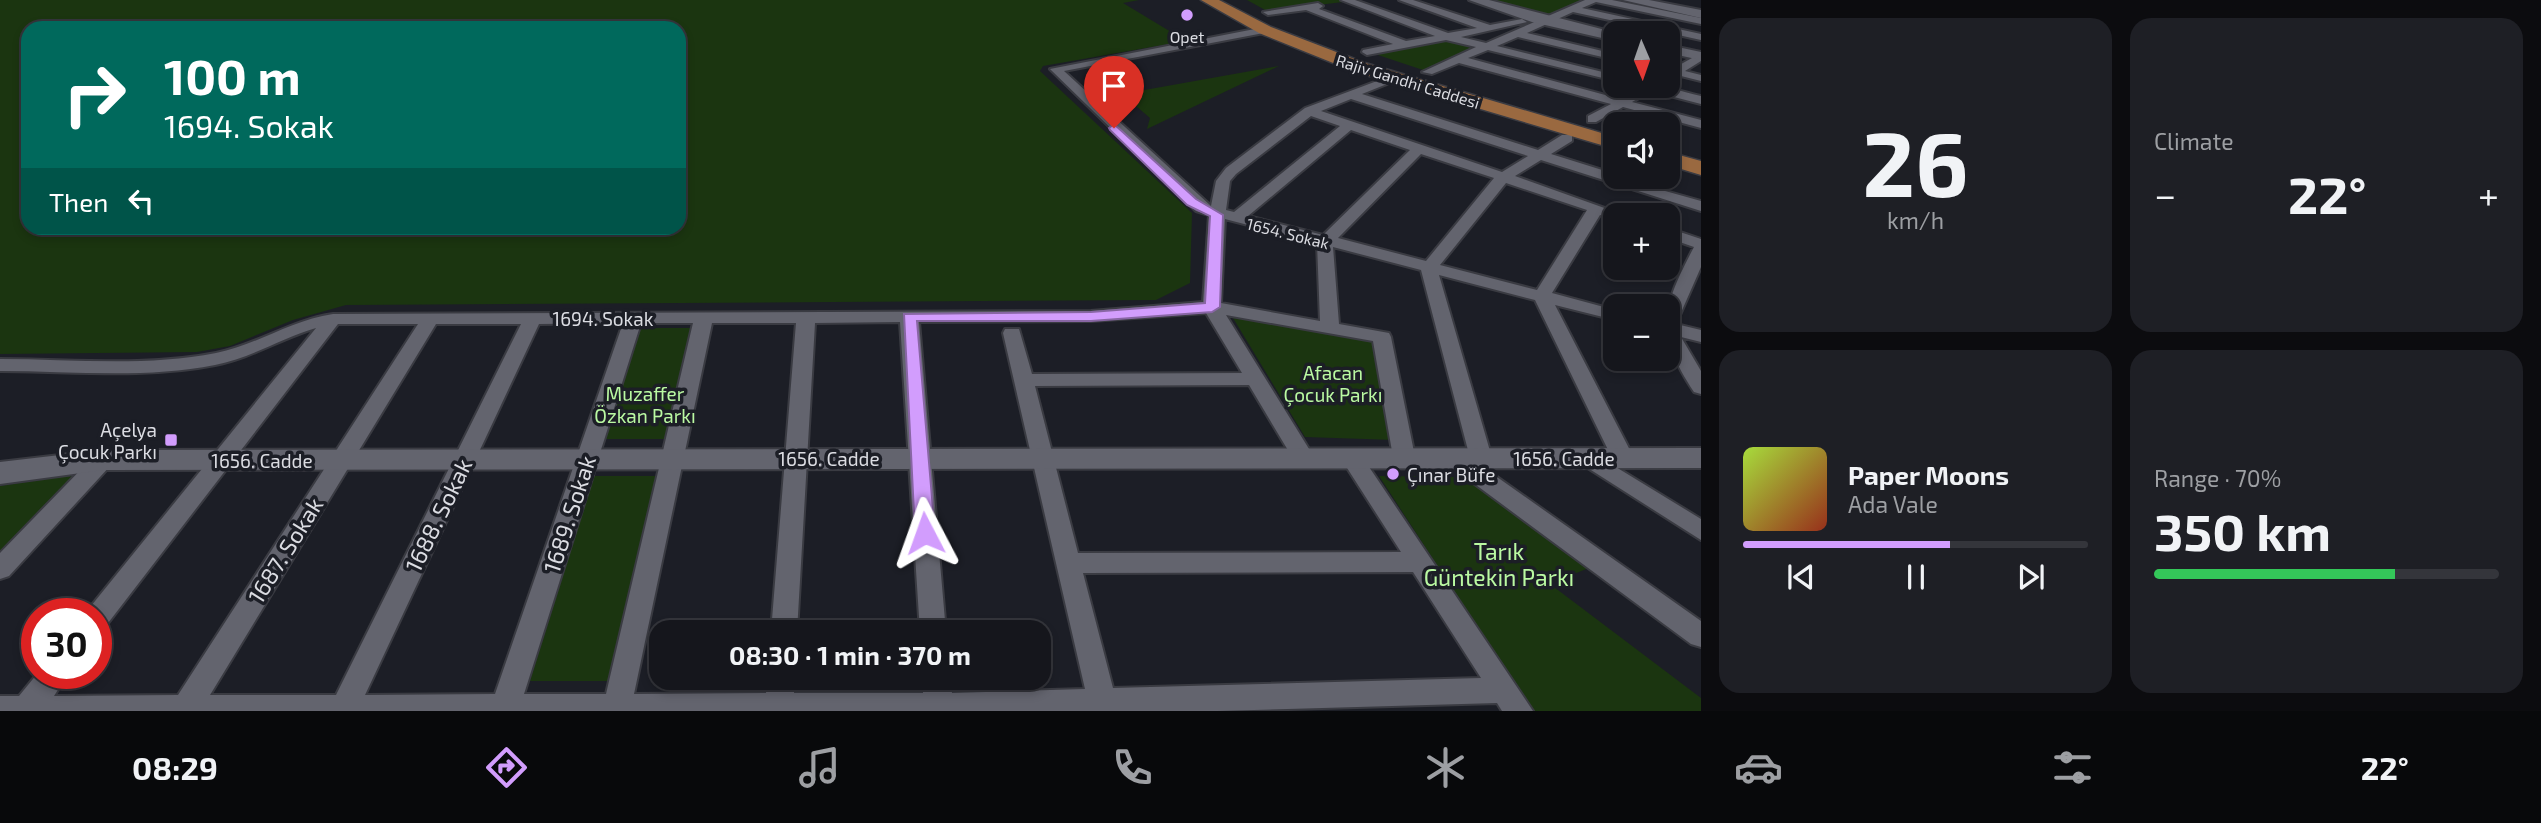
<!DOCTYPE html>
<meta charset="utf-8">
<style>
body{margin:0;font-family:"Exo 2",sans-serif;background:#1e1f25;color:#f1f3f6;height:100vh;display:flex;flex-direction:column;font-size:26px;white-space:nowrap}
*{box-sizing:border-box;margin:0}
p{font-size:23px;color:#9d9fa3}
.icon{flex:none;width:38px;height:38px;fill:none;stroke:currentColor;stroke-width:2;stroke-linecap:round;stroke-linejoin:round}
.map{position:relative;flex:1;overflow:hidden}
.drawer{display:flex;flex-direction:column;gap:18px;padding:18px;background:#0c0c0f;width:840px}
.drawer>*{flex:none}
.banner{position:absolute;left:21px;top:21px;width:665px;height:214px;border-radius:21px;box-shadow:0 4px 10px #0003,0 0 0 2px #34353b;background:#00695c;color:#fff;overflow:hidden}
.needle{width:46px;rotate:178deg}
.controls{position:absolute;left:1603px;top:21px;display:grid;gap:14px}
.controls a{display:grid;place-items:center;width:77px;height:77px;border-radius:14px;background:#15161c;box-shadow:0 4px 10px #0003,0 0 0 2px #34353b;font-size:35px}
.speed{position:absolute;left:21px;top:598px;display:flex;gap:14px;font-size:35px;font-weight:700;text-align:center}
.speed>*{display:grid;place-content:center;width:91px;height:91px;border-radius:50%;background:#15161c;box-shadow:0 4px 10px #0003,0 0 0 2px #34353b;line-height:1}
.speed .limit{border:10px solid #d22;background:#fff;color:#111}
.pin{position:absolute;display:grid;place-items:center;width:60px;height:60px;color:#fff;margin:-72px -30px;border-radius:50% 50% 50% 0;rotate:-45deg;box-shadow:0 0 7px #0007}
.pin .icon{rotate:45deg}
.me{position:absolute;width:77px;margin:-38px;rotate:356deg;stroke-linejoin:round;filter:drop-shadow(0 0 5px #0008)}
.turn{display:flex;align-items:center;gap:24px;height:147px;padding:0 28px;font-size:32px}
.turn .icon{width:91px;height:91px;stroke-width:2.5}
.turn b{display:block;font-size:49px;line-height:60px}
.then{display:flex;align-items:center;height:66px;padding:0 28px;background:#0003;gap:14px;font-size:26px}
.big{font-size:52px;font-weight:700;line-height:1.1}
.drawer .widget{flex:1;display:flex;flex-direction:column;justify-content:center;gap:10px;min-width:0;padding:0 24px;border-radius:21px;background:#1e1f25}
.drawer .dial{align-items:center;gap:0}
.dial b{font-size:91px;line-height:1}
.song{display:flex;align-items:center;gap:21px}
.cover{width:84px;height:84px;border-radius:10px;background:linear-gradient(135deg,hsl(80 70% 55%),hsl(10 70% 35%))}
.played{height:7px;border-radius:4px;background:linear-gradient(90deg,#d29dfd 60%,#34353b 60%)}
.keys{display:flex;justify-content:space-around;direction:ltr}
.heat{display:flex;justify-content:space-between;align-items:center;font-size:38px;direction:ltr}
.charge{height:10px;border-radius:5px;background:linear-gradient(90deg,#34c759 70%,#34353b 0)}
.drawer .tiles{flex:1;display:grid;gap:18px;grid-template-columns:repeat(2,1fr)}
.trip{position:absolute;left:649px;top:620px;width:402px;height:70px;border-radius:21px;background:#15161c;box-shadow:0 4px 10px #0003,0 0 0 2px #34353b;font-weight:700;line-height:70px;text-align:center}
.dock{display:flex;height:112px;justify-content:space-around;align-items:center;background:#08090b;color:#9d9fa3}
.dock .icon{width:49px;height:49px}
.dock .selected{color:#d29dfd}
.dock b{font-size:32px;color:#f1f3f6}
main{display:flex;flex:1;min-height:0}
.map>svg:first-child{display:block}
</style>
<main>
<div class="map">
<svg width="1701" height="711" viewBox="0 0 1701 711">
<rect width="100%" height="100%" fill="#1c1e26"/>
<path fill="#1b3510" fill-rule="evenodd" d="M0,0h1139l-16,3 63,38 -143,25 -3,5 152,142 -2,70 -34,17 -810,5 -53,15 -63,26 -33,6 -197,2zM679,28v200h-651v-200z
M1247,0h93l3,2 -76,9z
M1485,0h99l-39,18z
M1450,38l34,7 -58,26 -54,-18z
M1279,66l-132,63 3,-11 -28,-24z
M1233,318l145,21 17,101 -90,-3z
M636,328h58l-26,111h-68z
M75,475l-75,76v-65z
M594,476h66l-47,205h-83z
M1379,476l89,1 123,90 -41,17 151,114v13h-169z"/>
<g fill="none" stroke-linecap="round" stroke-linejoin="round">
<defs>
<path id="street" d="M1341,0h14l93,33 29,-5 -78,-28h14l77,25 32,-6 5,3 -66,15 25,6 99,-43h27l89,18v6l-105,-22 -14,6 119,26v6l-128,-28 -46,21 88,21v6l-97,-23 -21,9 118,29v6l-127,-31 -20,8 152,41c34,-20 42,-12 81,-3v8l-50,-13 -19,11 69,18v8l-78,-21 -27,15h-8v-6l23,-12 -152,-41 -27,11 -10,-2 54,-25 -30,-7 -79,15 -5,-3 1,-2 30,-6 -87,-34 -38,5 -5,-3 55,-9 5,3 -4,3 87,32 29,-5z
M1265,27l4,1v4l-205,39 147,135 5,-25 10,-13 79,-60 88,-33 4,1v4l-35,14 176,56 24,-15h10v6l-21,13 64,20v3l86,24v10l-160,-51 -26,16 109,39h-9v4l-15,-4 -48,78 63,17v10l-60,-15 79,153 -3,5h-16l-3,-5 -77,-158 -96,-25 53,183 -3,5 -9,2 221,156v26l-10,-3 -246,-182 -3,-5 3,-5 8,-3 17,9 -49,-188 -88,-23 6,77 50,9 2,4 24,120 -3,5h-16l-3,-5 -20,-116 -147,-26 88,142 -3,5h-16l-46,-77 -214,1 43,167 323,-1 -61,-95 3,-5h16l174,259h-31l-5,-8 -279,8h-1218v-15h19l18,-22h31l-14,22 124,-1 240,-371h-80l-233,303 -9,3v-16h-11l2,-3 229,-283c-34,10 -65,30 -101,37 -70,14 -144,6 -215,6v-12c71,0 146,8 216,-6 41,-8 75,-33 117,-39l758,-3 112,-9 6,-87 -13,-4 -146,-142zM1351,99l177,57 -26,16 -181,-61zM1311,116l29,10 -106,86 -8,-2 4,-29 6,-7zM1351,130l59,20 -87,85 -75,-19zM1421,154l73,24 -68,83 -88,-23zM1506,183l81,27 -50,80 -97,-25zM1225,219l92,24 3,78 -99,-18zM1206,313l36,60 -210,1 -13,-45h-14l-2,4 82,356 -133,4 -2,-16h-28l1,16h-129l1,-16h-28l-1,16 -132,1 78,-371h84l-25,309h26l18,-309 85,-1 20,310h26l-27,-310 172,-1zM623,323l-128,371 -130,1 174,-371zM641,323h52l-87,371h-82zM436,324h85l-185,371h-126zM1413,572l68,106 -368,10 -30,-115z
M1701,53v8l-16,10 16,4v6l-24,-6 -9,4v-12l6,1z
M1668,228l33,11v28l-25,57 25,6v12l-20,-5 20,34v23l-7,-2c-40,-61 -32,-84 0,-145l-26,-9z
M1588,450l113,69v21l-121,-77 -3,-5 3,-5z
M103,452l8,3 3,5 -3,5 -102,111 -9,3v-26l95,-98z"/>
<path id="secondary" d="M1469,0h20l128,33 -2,8 -83,-19z
M1623,0h26l52,10v8z
M1668,45l33,7v8l-33,-7z
M1701,448v20l-1598,2 -103,14v-22l103,-12z"/>
<path id="primary" d="M1201,0h18l52,27 94,36 250,74v12l-262,-78 -94,-38z
M1668,152l33,9v14l-33,-10z"/>
</defs>
<use href="#street" stroke="#3a3b42" stroke-width="4"/>
<use href="#secondary" stroke="#3a3b42" stroke-width="4"/>
<use href="#primary" stroke="#3a3b42" stroke-width="3"/>
<use href="#street" fill="#63646e" fill-rule="evenodd"/>
<use href="#secondary" fill="#63646e" fill-rule="evenodd"/>
<use href="#primary" fill="#9a6940" fill-rule="evenodd"/>
</g>
<path fill="#d29dfd" stroke="#8866a4" stroke-width="2" d="M1114,124l82,75 27,16 -3,92 -8,5 -121,9h-174l18,212 -3,5h-14l-3,-5 -11,-219 187,-2 114,-9 5,-87 -23,-11 -77,-75 -1,-2z"/>
<g fill="#d29dfd" stroke="#1c1e26" stroke-width="2.5">
<circle cx="1187" cy="15" r="7"/>
<rect x="164" y="433" width="14" height="14" rx="3.5"/>
<circle cx="1393" cy="474" r="7"/>
</g>
<g text-anchor="middle" dominant-baseline="central" stroke-width="7" stroke-linejoin="round" paint-order="stroke">
<g font-size="16" fill="#dbdce2" stroke="#1c1e26">
<text x="1187" y="36">Opet</text>
</g>
<g font-size="16" fill="#dbdce2" stroke="#1c1e26">
<text transform="translate(1408 81) rotate(17)">Rajiv Gandhi Caddesi</text>
<text transform="translate(1288 233) rotate(14)">1654. Sokak</text>
</g>
<g font-size="19" fill="#dbdce2" stroke="#1c1e26">
<text x="603" y="318">1694. Sokak</text>
<text x="829" y="458">1656. Cadde</text>
<text x="1564" y="458">1656. Cadde</text>
<text x="262" y="460">1656. Cadde</text>
</g>
<g font-size="19" fill="#baf9a2" stroke="#1c1e26">
<text x="1333" y="372">Afacan<tspan x="1333" dy="22">Çocuk Parkı</tspan></text>
<text x="645" y="393">Muzaffer<tspan x="645" dy="22">Özkan Parkı</tspan></text>
</g>
<g font-size="19" fill="#dbdce2" stroke="#1c1e26" text-anchor="end">
<text x="157" y="429">Açelya<tspan x="157" dy="22">Çocuk Parkı</tspan></text>
<text x="1407" y="474" text-anchor="start">Çınar Büfe</text>
</g>
<g font-size="23" fill="#dbdce2" stroke="#1c1e26">
<text transform="translate(569 514) rotate(-72)">1689. Sokak</text>
<text transform="translate(438 515) rotate(-64)">1688. Sokak</text>
<text transform="translate(285 550) rotate(-58)">1687. Sokak</text>
</g>
<g font-size="23" fill="#baf9a2" stroke="#1c1e26">
<text x="1499" y="551">Tarık<tspan x="1499" dy="26">Güntekin Parkı</tspan></text>
</g>
</g>
</svg>
<div class="controls">
<a><svg class="needle" viewBox="-14 -14 28 28"><path d="M0-13l5 13h-10z" fill="#e53935"/><path d="M0 13l5-13h-10z" fill="#9d9fa3"/></svg></a>
<a><svg class="icon" aria-label="sound" viewBox="0 0 24 24"><path d="M4 9h4l5-4v14l-5-4H4zM17 9q2 3 0 6"/></svg></a>
<a>+</a>
<a>−</a>
</div>
<div class="speed"><div class="limit">30</div></div>
<div class="pin" style="left:1114px;top:128px;background:#d93025"><svg class="icon" aria-label="arrive" viewBox="0 0 24 24"><path d="M6 21V4h12l-3 4 3 4H6"/></svg></div>
<svg class="me" style="left:925px;top:533px" viewBox="-20 -20 40 40"><path d="M0-17L14 15 0 8-14 15z" fill="#d29dfd" stroke="#fff" stroke-width="4"/></svg>
<div class="trip">08:30 · 1 min · 370 m</div>
<div class="banner">
<div class="turn"><svg class="icon" aria-label="right" viewBox="0 0 24 24"><path d="M7 20v-9h11M14 6l5 5-5 5"/></svg><div><b>100 m</b>1694. Sokak</div></div>
<div class="then">Then<svg class="icon" aria-label="left" viewBox="0 0 24 24"><path d="M17 20v-9H6M10 6l-5 5 5 5"/></svg></div>
</div>
</div>
<section class="drawer">
<div class="tiles">
<div class="widget dial"><b>26</b><p>km/h</p></div>
<div class="widget"><p>Climate</p>
<div class="heat"><a>−</a><b class="big">22°</b><a>+</a></div>
</div>
<div class="widget">
<div class="song"><i class="cover"></i><div><b>Paper Moons</b><p>Ada Vale</p></div></div>
<div class="played"></div>
<div class="keys"><svg class="icon" aria-label="previous" viewBox="0 0 24 24"><path d="M18 5L8 12l10 7zM5 5v14"/></svg><svg class="icon" aria-label="pause" viewBox="0 0 24 24"><path d="M8 5v14M16 5v14"/></svg><svg class="icon" aria-label="next" viewBox="0 0 24 24"><path d="M6 5l10 7-10 7zM19 5v14"/></svg></div>
</div>
<div class="widget"><p>Range · 70%</p><b class="big">350 km</b><div class="charge"></div></div>
</div>
</section>
</main>
<nav class="dock">
<b>08:29</b>
<svg class="icon selected" aria-label="directions" viewBox="0 0 24 24"><path d="M12 3l9 9-9 9-9-9zM9 14v-3h6M13 9l2 2-2 2"/></svg>
<svg class="icon" aria-label="music" viewBox="0 0 24 24"><path d="M9 18V5l10-2v13"/><circle cx="6" cy="18" r="3"/><circle cx="16" cy="16" r="3"/></svg>
<svg class="icon" aria-label="phone" viewBox="0 0 24 24"><path d="M5 4h4l2 5-3 2q2 4 5 5l2-3 5 2v4C11 20 4 13 5 4z"/></svg>
<svg class="icon" aria-label="climate" viewBox="0 0 24 24"><path d="M12 3v18M4 7l16 10M4 17L20 7"/></svg>
<svg class="icon" aria-label="car" viewBox="0 0 24 24"><path d="M5 17H2v-5l4-1 3-4h7l3 4 3 1v5h-3M9 17h6M6 11h13"/><circle cx="7" cy="17" r="2"/><circle cx="17" cy="17" r="2"/></svg>
<svg class="icon" aria-label="filters" viewBox="0 0 24 24"><path d="M4 7h16M4 17h16"/><circle cx="9" cy="7" r="2"/><circle cx="15" cy="17" r="2"/></svg>
<b>22°</b>
</nav>
